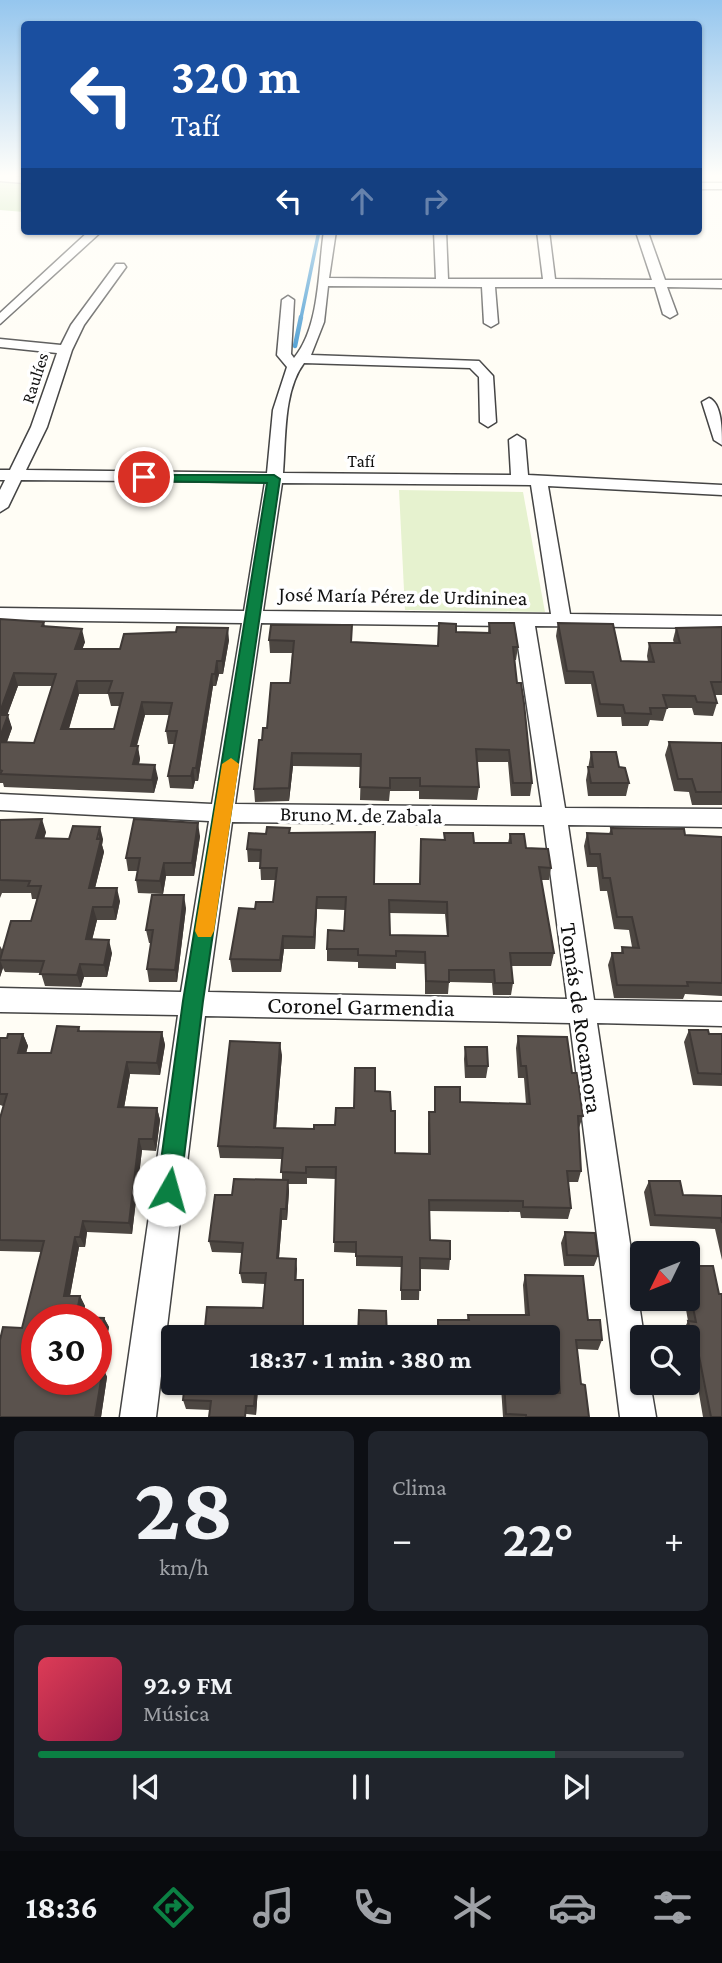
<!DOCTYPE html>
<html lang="es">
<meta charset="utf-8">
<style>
body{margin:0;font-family:"Crimson Pro",serif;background:#20242c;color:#f1f3f6;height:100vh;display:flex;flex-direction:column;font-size:26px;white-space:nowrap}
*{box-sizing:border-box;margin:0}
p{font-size:23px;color:#9ea1a6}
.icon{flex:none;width:38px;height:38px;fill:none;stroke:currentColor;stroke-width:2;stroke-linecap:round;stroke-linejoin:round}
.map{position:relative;height:1417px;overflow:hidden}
.side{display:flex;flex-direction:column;gap:14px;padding:14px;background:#0d0f14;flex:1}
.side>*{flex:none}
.hud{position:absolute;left:21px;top:21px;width:681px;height:214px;border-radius:7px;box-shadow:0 2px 5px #0004;background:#1a4fa0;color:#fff;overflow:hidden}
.needle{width:46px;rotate:227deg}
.fabs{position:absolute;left:630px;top:1241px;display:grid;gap:14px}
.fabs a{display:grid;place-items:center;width:70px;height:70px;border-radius:7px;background:#171b24;box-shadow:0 2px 5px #0004;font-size:35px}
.speed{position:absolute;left:21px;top:1304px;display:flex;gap:14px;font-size:35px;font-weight:700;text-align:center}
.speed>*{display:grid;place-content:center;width:91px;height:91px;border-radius:50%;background:#171b24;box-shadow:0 2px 5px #0004;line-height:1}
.speed .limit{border:10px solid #d22;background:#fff;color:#111}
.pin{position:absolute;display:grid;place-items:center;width:60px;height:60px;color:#fff;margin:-30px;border:4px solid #fff;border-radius:50%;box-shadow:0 2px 7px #0007}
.me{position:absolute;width:77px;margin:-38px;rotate:7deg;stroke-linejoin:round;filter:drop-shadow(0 0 5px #0008)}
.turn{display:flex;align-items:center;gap:24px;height:147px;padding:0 35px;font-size:32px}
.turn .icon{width:91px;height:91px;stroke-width:2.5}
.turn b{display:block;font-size:49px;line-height:60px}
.lanes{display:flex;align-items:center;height:66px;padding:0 35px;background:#0003;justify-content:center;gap:35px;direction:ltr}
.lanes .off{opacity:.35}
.big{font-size:52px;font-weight:700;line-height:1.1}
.side .card{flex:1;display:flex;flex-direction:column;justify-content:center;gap:10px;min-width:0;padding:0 24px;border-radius:10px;background:#20242c}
.side .dial{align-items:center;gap:0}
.dial b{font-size:91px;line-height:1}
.song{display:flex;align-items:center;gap:21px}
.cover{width:84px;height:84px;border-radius:10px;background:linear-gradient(135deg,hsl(350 70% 55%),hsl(340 70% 35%))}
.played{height:7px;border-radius:4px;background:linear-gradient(90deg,#0b8043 80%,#363941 80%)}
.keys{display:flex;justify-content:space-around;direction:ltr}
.heat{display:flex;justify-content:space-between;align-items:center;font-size:38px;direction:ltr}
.side .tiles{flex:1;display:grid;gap:14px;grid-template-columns:1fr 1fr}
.card:last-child{grid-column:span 2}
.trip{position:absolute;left:161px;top:1325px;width:399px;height:70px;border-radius:7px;background:#171b24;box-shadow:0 2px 5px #0004;font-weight:700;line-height:70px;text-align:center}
.tab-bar{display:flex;height:112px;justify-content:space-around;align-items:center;background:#090b0e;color:#9ea1a6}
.tab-bar .icon{width:49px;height:49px}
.tab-bar .on{color:#0b8043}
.tab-bar b{font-size:32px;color:#f1f3f6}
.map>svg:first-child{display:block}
</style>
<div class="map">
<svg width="722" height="1417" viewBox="0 0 722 1417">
<rect width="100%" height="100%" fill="#fffdf5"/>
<path fill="#b9dc9c" d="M0,182l24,2v28l-24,-2z"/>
<path fill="#e6f2cf" d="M399,490l124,2 22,120 -140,-2z"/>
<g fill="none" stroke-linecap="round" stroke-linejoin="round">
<path stroke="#3f96cf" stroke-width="3.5" d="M301,318l18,-87"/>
<path stroke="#3f96cf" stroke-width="4.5" d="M295,346l6,-29"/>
<defs>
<path id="minor" d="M0,175l24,2v6l-24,-2z
M698,183h24v6h-24z
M89,231h13l-102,93v-11z
M324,231h12l-7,47 107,1 -2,-48h12l2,48h95l-6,-48h12l6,48 97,1 -15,-45 6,-3 6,3 16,45h57v8l-55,-1 10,27 -7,4 -7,-4 -8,-27h-160l3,36 -7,4 -7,-4 -2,-36 -154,-1 -4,36 -13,33 168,6 14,15 3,46 -8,5 -8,-5 -1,-45 -9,-9 -166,-5c-21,28 -18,76 -21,110l228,2 -2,-35 8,-5 8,5 3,35 194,10v10l-174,-9 22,128 152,2v12l-187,-2 30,182 157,1v18l-154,-2 26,175 128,2v24l-125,-3 47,314 -2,45h8l6,35h-36l-50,-394 -365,-7 -49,401h-36l58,-402 -178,-3v-24l181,4 28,-171 -209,-11v-16l212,10 30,-181 -242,-3v-12l244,3 21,-129 -244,-2 -13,27 -8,5v-22l5,-10h-5v-10h10l21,-43 26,-74 -57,-6v-8l61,6 10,-20 45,-61h8l2,3 -42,58 -12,25 -25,77 -21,43 241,3 6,-63 14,-43 -10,-12 5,-55 6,-4 6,4 -3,54 3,4c26,-31 24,-88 30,-127zM282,483l249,2 20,129 -288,-3zM261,623l254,3 27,181 -307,-3zM232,822l312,3 23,174 -359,-7z
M709,398c13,5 13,33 13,47l-8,-5 -12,-38z"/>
</defs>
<use href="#minor" stroke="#444" stroke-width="3"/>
<use href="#minor" fill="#fff" fill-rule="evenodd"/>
</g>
<path fill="#4d4742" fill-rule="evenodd" d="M0,619l44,3 1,4 40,16 -3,7h38l109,-9 -6,34h-4l-3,12h-3l-15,95h-3l-2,8 -23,-1 -2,-12 7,-32h-7l-2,-13 3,-16h-24l-8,31 3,13 -1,5 19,14 -4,15 -150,-6 -1,-4h-3zM18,686h34l-18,57 -27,-1 5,-14 -5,-13zM79,694h29l3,12h9l-6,23h-45z
M489,623l29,24 -2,13h-2l18,123 -2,13h-19l-3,-34h-31l2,25 -2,13 -58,-1v-8h-29l-1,10 -29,-1 1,-33 -68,-1 -4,35 -34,1 -1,-13 8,-49 28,-57 2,-30h-22l-1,-13 83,2 86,4 18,-14 32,1z
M558,623l63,38 27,1 -1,-6 2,-13h25l-1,-3 3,-12 46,-1v68h-7l2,8 -4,13 -19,-1 -2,-7h-25l-4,13 -13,-1 -2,6h-26l-1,-9h-24l-6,-33h-26l-9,-48z
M669,742l53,1v62h-30l-3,-13 -15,-1 -9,-36z
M591,752l28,15 10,16 -3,13h-38l-2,-16z
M0,820l46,12 -2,7h59l-1,6 2,7 -9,36 25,13 -4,19h-19l-5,20 20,13 -5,24h-23l-3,10 -36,-1 -4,-13 -36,-1 -2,-4 -3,9v-31l3,5 28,-30 7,-22h-6l-1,-6h-29l-2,5z
M611,828l74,7 37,2v159l-37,-2 -2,5 -69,-1 -6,-33 4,-12h9l1,-6h10l-3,-17 -15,-1 -7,-38h-7l-3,-24h-10l-3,-21 3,-13 22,1z
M290,833l84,51h45l25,-44v-7l30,10h34l2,-9 16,14 25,20 -2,12h-8l13,73 -3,13h-40l2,17 -2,12h-18l-1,-12 -43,-1 -1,12h-23v-30l-29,-1v6l-38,-1v-6l-31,-1v-12l17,-18 1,-21 -28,-1 -2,40h-31l-3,23h-49l-2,-13 25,-50 18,-7 2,-22h-14l-1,-18h-12l-1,-13zM389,913l56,1 2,22 -57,-1z
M200,836l-6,40h-28l-3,18 -25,-1 -2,-13 2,-9h-10l-2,-13z
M186,908l-9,74h-28l-2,-13 4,-26h-2l-3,-13z
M57,1026l22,1 1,4 82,1 3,13 -5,30 -30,-1 -6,34h33l3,12 -4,31 -14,-1 -10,84 -45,-2 -2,15h-6l-9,49h10l5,10 -2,11 21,1 5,9 -4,20h-9v-27h-59v59h59v-12l7,1 4,9 -6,40h-101v-77l3,-13 19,1 19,-76 -41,-1v-133l3,-12 -3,-1v-67h7l1,-4h15l5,12 -2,7h25z
M689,1030l20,4h13v52l-29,-1 -9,-43z
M518,1036l54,37 11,43 -4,12 2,43 -3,11h-10l3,26 -3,11 -47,-1 -1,-6 -91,-1 1,29 20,19 -1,11 -29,-1 -1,31h-18v-33l-45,-1v-13l-22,-1 2,-73 -29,-1v6h-19l1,7 -2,29h-5l-3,38 17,1v21l8,10 -41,18 2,-24 -23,-1 -2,-10 2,-20 -30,-1 -3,-11 23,-46 50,-15v-21l-62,-1 -2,-12 64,-91 -6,73 38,1 21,-4 40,-34 16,20 4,42 33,1v-31l1,-11h5l1,-25 25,15 66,2 -2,-26h-6l-2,-30z
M465,1047l23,19 -2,12h-21l-1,-19z
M649,1181l34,14 39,1v64l-7,-31 -65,-3 -6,-34z
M565,1232l33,24 -4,10h-30l-3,-23z
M688,1266l34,151h-19l-9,-52h-5l-1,-7v-21h-4l-1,-6 5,-10 -4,-23h4z
M525,1275l63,45 14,20 -4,10 -21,-1 4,35 8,33h-86l-2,-30 1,-5h24l1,10 29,1 -3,-42h-5v-14h-111l1,-17h29l1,-5h57l-2,-30z
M185,1382h72l1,6 -2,27 -46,-5 -24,-1 -3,-9z
M322,1382l66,3 -1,9 -64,-2z"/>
<path fill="#3f3936" d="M228,628l1,12 -6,34 -1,-13z
M82,629l3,13 -7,19 -3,-12z
M217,661l2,13 -3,12 -1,-12z
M14,673l4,13 -15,41 -3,-9v-6z
M212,674l1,12 -15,95 -2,-13z
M77,681l2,13 -14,47 -4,-12z
M142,702l3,13 -12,43 -2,-12z
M8,715l4,13 -10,27 -2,-7v-11z
M138,746l2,13 -4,18 -3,-13z
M292,753l1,13 -4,35v-13z
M155,765l3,13 -4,15 -2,-13z
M193,768l2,13 -2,8 -2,-13z
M42,819l4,13 -6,19 -4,-13z
M198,823l2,13 -6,40 -2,-13z
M100,827l3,12 -1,6 2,7 -12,48 -3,-12z
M164,863l2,13 -3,18 -3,-13z
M117,888l3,13 -4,19 -3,-13z
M184,895l2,13 -9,74 -2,-12z
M317,897v12l-2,40 -1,-12z
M93,907l4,13 -8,32 -3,-13z
M283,936l1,13 -3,23 -1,-12z
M109,940l3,13 -5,24 -3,-12z
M0,960l3,8 -3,9z
M80,964l4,13 -3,10 -4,-12z
M162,1032l3,13 -5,30 -3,-12z
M23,1034l5,12 -5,19 -5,-12z
M280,1043l2,12 -7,85 -1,-12z
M127,1062l3,12 -8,45 -4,-12z
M157,1108l3,12 -4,31 -3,-12z
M139,1139l3,11 -10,84 -3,-11z
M288,1180l1,11 -2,29 -1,-11z
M281,1209l1,11 -4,49 -1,-11z
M83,1221l4,11 -2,15 -5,-10z
M75,1237l4,10 -11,59 -4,-10z
M296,1259l1,10 -1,21 -1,-10z
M303,1280l1,57h-1z
M80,1296l5,10 -3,14 -6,-3z
M104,1318l5,9 -4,20 -4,-9z
M103,1368l4,9 -6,40h-6z
M256,1382h1l1,6 -2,27 -2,-9z"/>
<path fill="#5a524d" stroke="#3f3936" stroke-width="2" fill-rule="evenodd" d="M0,619l44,3 -2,4 40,3 -7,20h45l4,-15 52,-2 1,-5 51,1 -6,33h-5l-2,13h-3l-16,94h-3l-2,8h-23l9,-45h-11l6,-28 -30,-1 -11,44h7l-5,18 22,1 -3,15 -152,-6 2,-3 -2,-1v-28l34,1 22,-69 -42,-1 -14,39zM77,681h35l-4,12h15l-9,36h-53z
M439,623l17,1v8l34,1 -1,-10h25l4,24h-5l4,36h4l3,20 8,80h-19l-4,-33 -33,-1 3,38 -59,-1v-8h-30v10l-30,-1 1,-33 -69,-1 -3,35 -35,1 5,-49h3l1,-12h4l4,-45h19l4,-42 -25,-1 2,-15h81l-1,17 87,4z
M558,623l55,1 8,37 33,1 -5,-19h31l-4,-15 46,-1v55h-11l6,21 -20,-1 -2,-6 -32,-1 4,13h-17l1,6 -26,-1 -2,-8 -23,-1 -7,-32 -26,-1z
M0,715h8l-8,22z
M669,742l53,1v49h-26l-4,-13h-14z
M591,752h25l3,15 6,1 4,15h-38l-3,-16h5z
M42,819l-6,19 33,1 4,-13 27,1 -3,12h4l-12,49h28l-4,19h-20l-7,32 23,1 -5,25 -24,-1 -3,11 -37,-1 4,-13 -44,-1 11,-39h20l10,-35h-13l2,-5 -30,-1v-60z
M134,819l64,4 -6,40h-28l-4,18 -24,-1 4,-22h-14z
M267,827l23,1 -1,5 86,-1 -1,52h46l1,-45 24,1 -1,-7h29l1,10h37l-1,-9h14l2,14 22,1 3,19 -12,-1 15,86h-44l3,30h-18l-1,-13h-45v12l-23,-1 -1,-29 -29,-1v5l-38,-1v-6h-31l1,-19 16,1 2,-34h-29l-3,40 -31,-1 -3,24 -50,-1 9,-51 16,1 1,-7h17l4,-34h-17l1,-18 -14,-1 2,-16 17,1zM389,900l58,2 1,34 -58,-1z
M611,828l73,1 1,6 37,2v146l-35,-1 1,4 -71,-1 -5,-32h11l-1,-6 17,1 -7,-31h-15l-7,-39h-7l-3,-24h-10l-3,-21 25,1z
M152,895h32l-9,75 -28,-1 6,-39h-7z
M57,1026l22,1 -1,4 84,1 -5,31 -30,-1 -9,45 39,1 -4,31h-14l-10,84 -46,-2 -3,16h-5l-11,59h16l-4,21 28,1 -3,20 -5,-1v-17h-59v59h59v-12l7,1 -8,49h-95v-77l3,-13 19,1 22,-87 -44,-1v-122l7,-24h-7v-56h7l1,-4h15l-5,19h33z
M689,1030h19l1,4h13v40l-24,-1z
M518,1036l49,1 5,36h5l6,43h-5l3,55h-14l4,37 -48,-1v-6l-94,-1 1,40 20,1v18l-30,-1v32h-19l1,-33 -46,-1v-14h-22l2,-75h-30v6l-25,-1 2,-24 -65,-2 12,-105 50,2 -6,85 40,1v-4h21l1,-17h18l1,-40h20v23l15,1 1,19h4v42l35,1 -1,-42h6v-25h25v15l70,2 -4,-38h-5z
M465,1047h22l1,19h-21z
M234,1179l54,1 -2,29h-5l-4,49 19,1 -1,21h8v57h-99l3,-30 56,1 3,-35h-26l3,-30 -34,-2 6,-46h17z
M649,1181h31l3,14 39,1v27l-1,-5 -66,-3z
M565,1232l30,1 3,23 -31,-1z
M688,1266h25l6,28h3v123h-11l-12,-61h-4l-7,-35 8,1 -8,-39z
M525,1275l58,1 5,44h12l2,20h-26l5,44 4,1 4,32h-63v-2l-20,-1 -2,-32h22l1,10 33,1 -4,-52h-8v-4h-110v-17h31l-1,-5h61z
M359,1310l27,1 1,26h-29z
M185,1382h71l-2,24h-8l-1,11h-36l2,-16 -28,-1z
M322,1382h66v3z"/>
<linearGradient id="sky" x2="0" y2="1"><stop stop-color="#95c6ee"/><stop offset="0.47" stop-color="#fffefa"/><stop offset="1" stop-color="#fffefa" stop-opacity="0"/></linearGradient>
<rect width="722" height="373" fill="url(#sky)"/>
<path fill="#0b8043" stroke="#07532c" stroke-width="2" d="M140,475h134l6,4 -77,522 -23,189 -3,9 -8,3 -9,-3 -3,-9 26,-189 84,-518 -123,-2 -6,-4z"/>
<path fill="#f59e0b" d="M231,758l8,6 -25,167 -3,6h-13l-3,-6 27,-167z"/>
<g text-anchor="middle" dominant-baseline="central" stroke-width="7" stroke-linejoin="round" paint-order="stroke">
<g font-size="18" fill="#111" stroke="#fff">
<text transform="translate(35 378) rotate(-72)">Raulíes</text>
<text x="361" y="461">Tafí</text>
</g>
<g font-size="21" fill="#111" stroke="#fff">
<text transform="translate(403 596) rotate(1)">José María Pérez de Urdininea</text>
<text transform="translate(361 815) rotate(1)">Bruno M. de Zabala</text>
</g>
<g font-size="24" fill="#111" stroke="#fff">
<text transform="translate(361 1006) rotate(1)">Coronel Garmendia</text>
<text transform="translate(582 1018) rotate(82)">Tomás de Rocamora</text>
</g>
</g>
</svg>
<div class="fabs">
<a><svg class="needle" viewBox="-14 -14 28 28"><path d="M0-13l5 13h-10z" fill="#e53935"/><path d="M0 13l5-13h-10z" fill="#9ea1a6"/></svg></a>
<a><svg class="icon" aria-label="search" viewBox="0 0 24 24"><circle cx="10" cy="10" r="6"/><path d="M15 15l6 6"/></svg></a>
</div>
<div class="speed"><div class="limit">30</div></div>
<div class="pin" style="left:144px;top:477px;background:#d93025"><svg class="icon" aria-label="arrive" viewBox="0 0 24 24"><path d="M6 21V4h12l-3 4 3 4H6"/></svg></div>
<svg class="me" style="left:169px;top:1190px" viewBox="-20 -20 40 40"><circle r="19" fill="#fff"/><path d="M0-13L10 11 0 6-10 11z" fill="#0b8043"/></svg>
<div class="trip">18:37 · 1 min · 380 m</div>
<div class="hud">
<div class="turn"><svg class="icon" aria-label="left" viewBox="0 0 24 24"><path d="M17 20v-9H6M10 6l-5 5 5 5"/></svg><div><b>320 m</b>Tafí</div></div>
<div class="lanes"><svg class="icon" aria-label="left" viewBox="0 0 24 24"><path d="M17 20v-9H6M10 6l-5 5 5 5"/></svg><svg class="icon off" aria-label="ahead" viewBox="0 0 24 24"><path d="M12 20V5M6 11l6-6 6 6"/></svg><svg class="icon off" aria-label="right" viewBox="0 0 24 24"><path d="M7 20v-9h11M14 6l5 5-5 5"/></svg></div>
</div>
</div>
<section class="side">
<div class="tiles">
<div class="card dial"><b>28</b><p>km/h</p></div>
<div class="card"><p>Clima</p>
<div class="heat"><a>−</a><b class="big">22°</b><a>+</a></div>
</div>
<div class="card">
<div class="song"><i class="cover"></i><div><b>92.9 FM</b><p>Música</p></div></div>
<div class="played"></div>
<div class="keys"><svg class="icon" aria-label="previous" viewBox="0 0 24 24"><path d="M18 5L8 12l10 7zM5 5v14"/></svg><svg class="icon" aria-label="pause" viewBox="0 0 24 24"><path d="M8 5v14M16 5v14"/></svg><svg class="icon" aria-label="next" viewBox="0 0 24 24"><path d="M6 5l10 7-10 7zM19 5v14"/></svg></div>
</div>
</div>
</section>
<nav class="tab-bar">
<b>18:36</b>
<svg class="icon on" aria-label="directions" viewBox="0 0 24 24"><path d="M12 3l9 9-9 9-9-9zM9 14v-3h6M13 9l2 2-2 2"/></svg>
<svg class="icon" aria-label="music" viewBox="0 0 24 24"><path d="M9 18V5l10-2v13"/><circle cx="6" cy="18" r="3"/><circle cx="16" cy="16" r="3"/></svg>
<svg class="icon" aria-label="phone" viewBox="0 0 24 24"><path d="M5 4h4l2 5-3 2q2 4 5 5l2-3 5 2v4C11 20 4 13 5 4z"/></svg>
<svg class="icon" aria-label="climate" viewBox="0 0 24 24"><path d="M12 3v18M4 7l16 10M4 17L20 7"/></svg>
<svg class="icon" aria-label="car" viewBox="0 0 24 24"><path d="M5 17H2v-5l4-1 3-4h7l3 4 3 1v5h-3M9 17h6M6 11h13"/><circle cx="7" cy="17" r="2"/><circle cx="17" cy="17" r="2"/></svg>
<svg class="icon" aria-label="filters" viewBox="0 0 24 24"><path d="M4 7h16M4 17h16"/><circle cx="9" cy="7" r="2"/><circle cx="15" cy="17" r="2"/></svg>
</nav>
